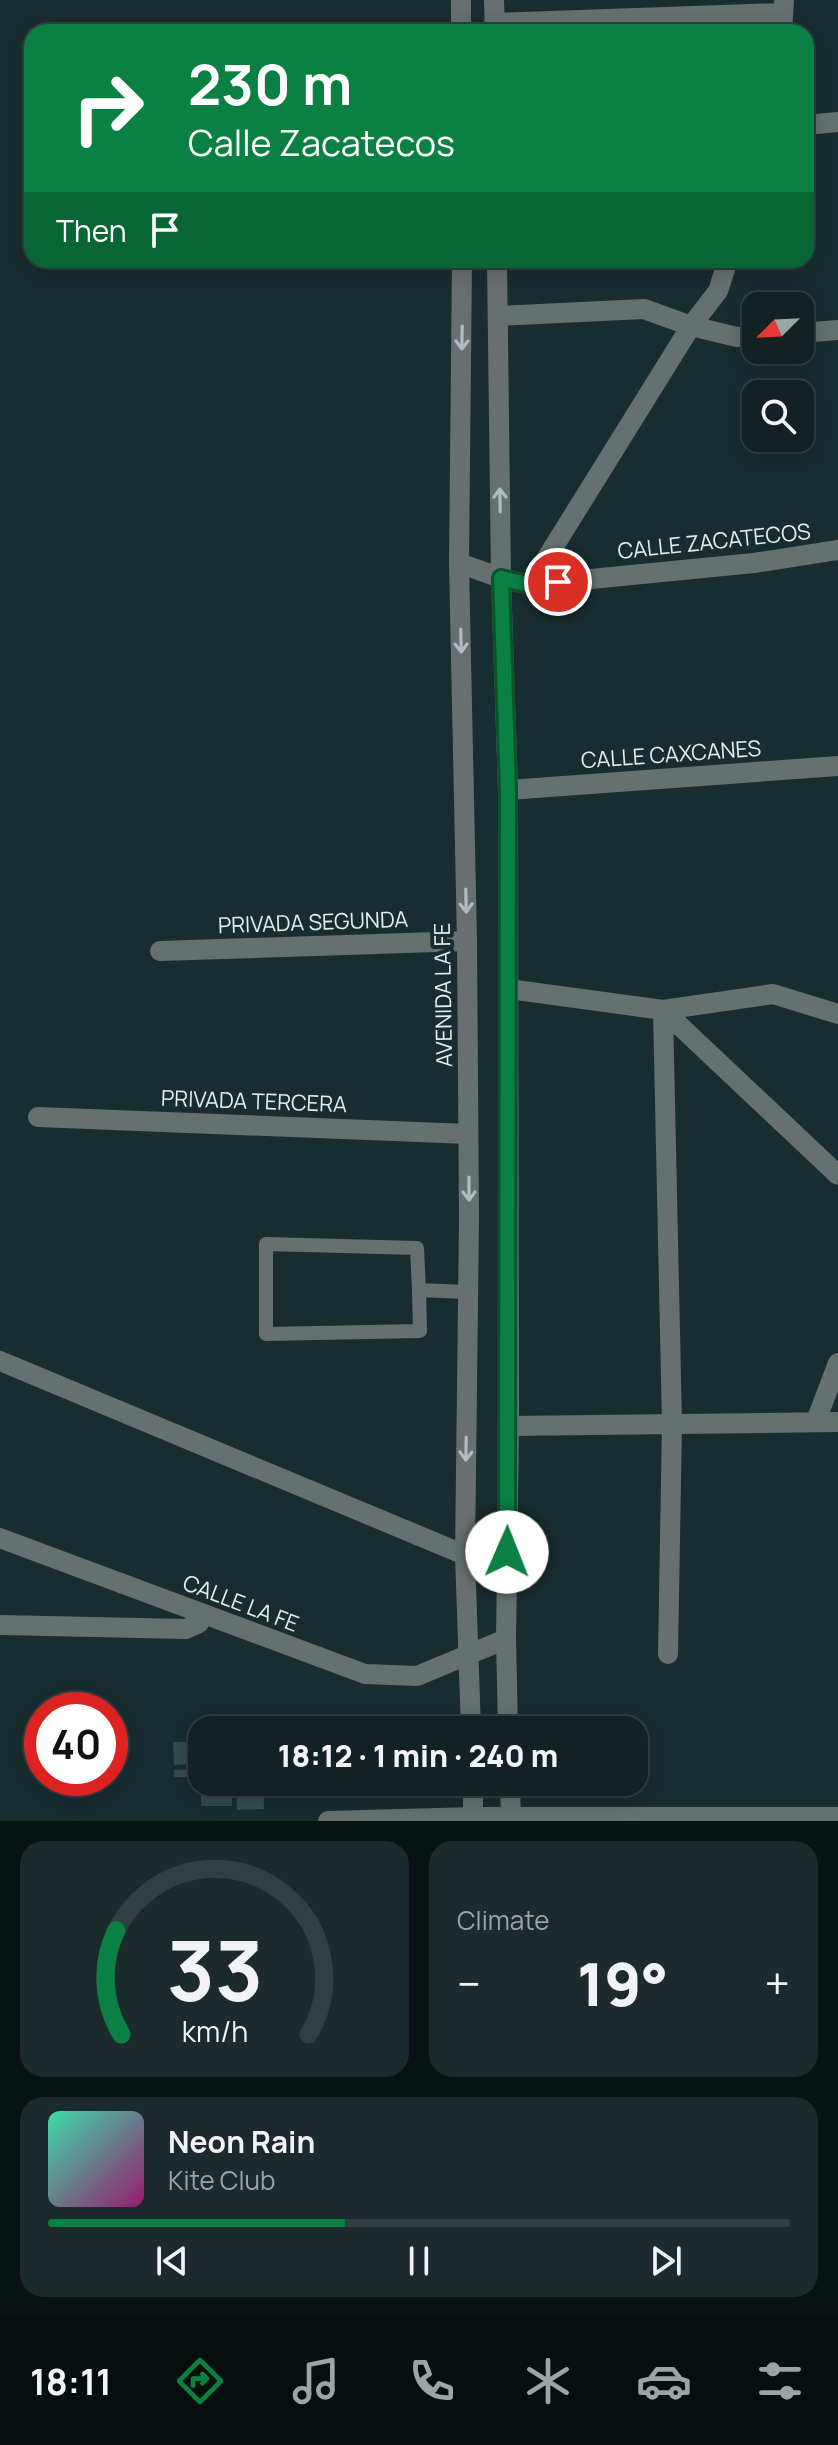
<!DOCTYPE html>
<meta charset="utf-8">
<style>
body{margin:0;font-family:Manrope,sans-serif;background:#1b2a2c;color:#f1f3f6;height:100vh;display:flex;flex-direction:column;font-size:30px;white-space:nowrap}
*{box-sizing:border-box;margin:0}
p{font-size:26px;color:#9ca4a6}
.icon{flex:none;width:44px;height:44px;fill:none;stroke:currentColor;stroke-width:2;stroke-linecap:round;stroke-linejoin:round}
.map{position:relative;height:1821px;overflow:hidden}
.panel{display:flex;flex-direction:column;gap:20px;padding:20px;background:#0a1314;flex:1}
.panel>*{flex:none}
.banner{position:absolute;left:24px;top:24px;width:790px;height:244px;border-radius:24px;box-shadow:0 4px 20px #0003,0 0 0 2px #313f41;background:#0b8043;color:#fff;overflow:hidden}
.needle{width:52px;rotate:246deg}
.fabs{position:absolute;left:742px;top:292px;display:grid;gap:16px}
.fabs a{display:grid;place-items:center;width:72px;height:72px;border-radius:16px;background:#122224;box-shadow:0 4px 20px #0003,0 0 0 2px #313f41;font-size:40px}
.speed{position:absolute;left:24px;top:1692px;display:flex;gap:16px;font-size:40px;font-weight:700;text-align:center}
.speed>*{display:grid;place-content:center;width:104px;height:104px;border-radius:50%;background:#122224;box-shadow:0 4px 20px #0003,0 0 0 2px #313f41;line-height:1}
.speed .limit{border:12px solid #d22;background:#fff;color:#111}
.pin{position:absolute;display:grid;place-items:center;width:68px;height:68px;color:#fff;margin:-34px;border:4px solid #fff;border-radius:50%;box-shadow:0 2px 8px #0007}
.me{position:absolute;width:88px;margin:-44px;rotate:1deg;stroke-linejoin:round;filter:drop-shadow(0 0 6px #0008)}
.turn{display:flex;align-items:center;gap:28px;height:168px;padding:0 32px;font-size:36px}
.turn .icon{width:104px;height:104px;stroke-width:2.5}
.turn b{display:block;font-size:56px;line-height:68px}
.then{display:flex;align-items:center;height:76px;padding:0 32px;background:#0003;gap:16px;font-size:30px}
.big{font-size:60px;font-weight:800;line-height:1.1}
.panel .tile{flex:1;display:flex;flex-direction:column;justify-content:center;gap:12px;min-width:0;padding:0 28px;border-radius:24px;background:#1b2a2c}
.panel .dial{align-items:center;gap:0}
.dial svg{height:208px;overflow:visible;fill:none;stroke:#313f41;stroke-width:7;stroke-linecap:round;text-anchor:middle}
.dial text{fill:#f1f3f6;stroke:none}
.song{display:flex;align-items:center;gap:24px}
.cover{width:96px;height:96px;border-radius:12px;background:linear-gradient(135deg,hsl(160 70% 55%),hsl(320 70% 35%))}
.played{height:8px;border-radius:4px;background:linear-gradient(90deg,#0b8043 40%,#313f41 40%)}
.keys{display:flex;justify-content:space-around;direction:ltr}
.heat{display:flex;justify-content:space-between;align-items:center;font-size:44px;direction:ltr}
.panel .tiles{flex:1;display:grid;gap:20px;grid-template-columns:1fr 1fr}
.tile:last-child{grid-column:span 2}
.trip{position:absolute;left:188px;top:1716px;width:460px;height:80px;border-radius:24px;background:#122224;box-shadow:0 4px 20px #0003,0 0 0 2px #313f41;font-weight:800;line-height:80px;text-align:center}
.tab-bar{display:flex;height:128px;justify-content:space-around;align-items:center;background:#070e0e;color:#9ca4a6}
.tab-bar .icon{width:56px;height:56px}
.tab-bar .on{color:#0b8043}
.tab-bar b{font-size:36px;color:#f1f3f6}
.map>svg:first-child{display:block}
</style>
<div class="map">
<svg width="838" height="1821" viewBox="0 0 838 1821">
<rect width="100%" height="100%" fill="#182d30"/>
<path fill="#344b4d" d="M173,1742h29v35h-28v-7l21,-1v-5l-21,1z
M201,1782h30l1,24h-31z
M236,1782h27l1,27 -27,1z"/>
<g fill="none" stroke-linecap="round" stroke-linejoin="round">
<path stroke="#667071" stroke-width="14" d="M419,1290l1,41 -154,3v-90l151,4 2,42 49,2"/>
<path stroke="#667071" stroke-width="20" d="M494,23l288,-10
M782,32l2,-32
M806,125l32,-3
M498,316l146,-7 47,17 46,11 19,-1
M800,333l38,-3
M459,563l42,15 29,7 224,-22 84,-13
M530,585l161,-259 27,-35 10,-31
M508,790l330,-24
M160,951l307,-10
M508,989l155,21 9,414 -4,230
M663,1010l175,165
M663,1010l110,-16 65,20
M38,1117l430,17
M0,1361l465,194 42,28
M816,1421l22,-58
M509,1426l329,-4
M0,1538l365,136 52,2 89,-37
M0,1625l186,4 13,-6 4,-9
M328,1821l146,-4h364"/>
<path stroke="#667071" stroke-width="20" d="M461,0v32
M494,0l1,32
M462,260l-3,303 8,378 2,277 -4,337 6,175
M497,260l4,318 7,212 1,636 -3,213 2,91
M473,1782v39
M510,1782l1,39"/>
</g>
<defs><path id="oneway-shaft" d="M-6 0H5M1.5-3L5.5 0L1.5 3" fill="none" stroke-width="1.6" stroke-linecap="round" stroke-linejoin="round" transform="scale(2)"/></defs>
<g stroke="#b0bcbd">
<use href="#oneway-shaft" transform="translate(462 338) rotate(91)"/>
<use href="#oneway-shaft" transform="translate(500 500) rotate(-91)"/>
<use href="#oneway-shaft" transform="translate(461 641) rotate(89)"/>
<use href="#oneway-shaft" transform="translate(466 901) rotate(89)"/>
<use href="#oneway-shaft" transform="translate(469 1189) rotate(90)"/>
<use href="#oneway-shaft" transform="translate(466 1449) rotate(91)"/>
</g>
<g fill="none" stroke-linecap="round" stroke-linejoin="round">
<defs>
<path id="route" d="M507,1552l1,-762 -7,-212 29,7 28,-3"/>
</defs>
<use href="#route" stroke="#07532c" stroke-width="20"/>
<use href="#route" stroke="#0b8043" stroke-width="14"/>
</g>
<g text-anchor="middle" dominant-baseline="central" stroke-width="8" stroke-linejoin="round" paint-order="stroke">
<g font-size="22" fill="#e1eeef" stroke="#182d30">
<text transform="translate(714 541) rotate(-6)">CALLE ZACATECOS</text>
<text transform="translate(671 754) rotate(-4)">CALLE CAXCANES</text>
<text transform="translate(313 922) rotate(-2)">PRIVADA SEGUNDA</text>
<text transform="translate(443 995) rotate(-91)">AVENIDA LA FE</text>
<text transform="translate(254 1101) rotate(2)">PRIVADA TERCERA</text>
<text transform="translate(241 1603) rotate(21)">CALLE LA FE</text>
</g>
</g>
</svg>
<div class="fabs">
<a><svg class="needle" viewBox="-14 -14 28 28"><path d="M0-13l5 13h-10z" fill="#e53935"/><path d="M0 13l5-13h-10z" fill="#9ca4a6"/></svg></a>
<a><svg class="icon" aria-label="search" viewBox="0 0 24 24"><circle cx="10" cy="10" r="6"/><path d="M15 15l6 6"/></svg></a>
</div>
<div class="speed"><div class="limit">40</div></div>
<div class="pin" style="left:558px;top:582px;background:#d93025"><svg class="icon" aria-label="arrive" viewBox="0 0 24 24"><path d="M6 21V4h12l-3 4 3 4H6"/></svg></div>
<svg class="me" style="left:507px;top:1552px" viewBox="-20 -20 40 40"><circle r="19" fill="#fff"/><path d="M0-13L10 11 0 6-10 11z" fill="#0b8043"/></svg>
<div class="trip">18:12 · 1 min · 240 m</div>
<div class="banner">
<div class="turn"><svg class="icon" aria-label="right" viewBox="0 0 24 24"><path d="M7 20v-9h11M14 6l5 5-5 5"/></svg><div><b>230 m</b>Calle Zacatecos</div></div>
<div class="then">Then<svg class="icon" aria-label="arrive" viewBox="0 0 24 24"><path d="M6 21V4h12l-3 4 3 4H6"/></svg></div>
</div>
</div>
<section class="panel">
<div class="tiles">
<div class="tile dial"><svg viewBox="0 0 100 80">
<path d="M14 69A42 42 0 1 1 86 69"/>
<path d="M14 69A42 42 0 0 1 12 29" stroke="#0b8043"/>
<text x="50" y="56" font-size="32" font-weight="700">33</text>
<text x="50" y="72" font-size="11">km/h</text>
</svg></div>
<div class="tile"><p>Climate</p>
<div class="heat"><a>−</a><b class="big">19°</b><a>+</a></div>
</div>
<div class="tile">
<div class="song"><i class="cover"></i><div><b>Neon Rain</b><p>Kite Club</p></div></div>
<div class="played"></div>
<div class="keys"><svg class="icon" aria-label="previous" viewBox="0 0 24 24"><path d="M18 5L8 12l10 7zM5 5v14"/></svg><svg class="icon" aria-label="pause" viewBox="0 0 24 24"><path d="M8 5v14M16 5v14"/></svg><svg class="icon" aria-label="next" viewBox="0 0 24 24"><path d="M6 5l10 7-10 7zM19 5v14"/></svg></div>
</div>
</div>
</section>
<nav class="tab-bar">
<b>18:11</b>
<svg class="icon on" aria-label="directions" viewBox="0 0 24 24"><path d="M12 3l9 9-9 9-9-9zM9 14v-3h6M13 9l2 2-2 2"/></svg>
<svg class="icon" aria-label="music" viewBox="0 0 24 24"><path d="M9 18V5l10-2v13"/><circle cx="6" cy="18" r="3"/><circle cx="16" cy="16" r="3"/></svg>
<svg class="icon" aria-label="phone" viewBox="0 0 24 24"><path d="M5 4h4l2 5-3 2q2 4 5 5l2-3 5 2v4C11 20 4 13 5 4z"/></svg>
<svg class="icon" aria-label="climate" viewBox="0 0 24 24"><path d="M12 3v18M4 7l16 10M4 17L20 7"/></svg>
<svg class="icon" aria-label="car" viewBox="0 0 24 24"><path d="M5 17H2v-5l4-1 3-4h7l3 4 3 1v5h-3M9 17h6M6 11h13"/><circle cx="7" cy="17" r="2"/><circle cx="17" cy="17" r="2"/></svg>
<svg class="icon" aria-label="filters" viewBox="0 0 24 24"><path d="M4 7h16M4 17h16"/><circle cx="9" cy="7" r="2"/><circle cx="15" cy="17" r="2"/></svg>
</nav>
